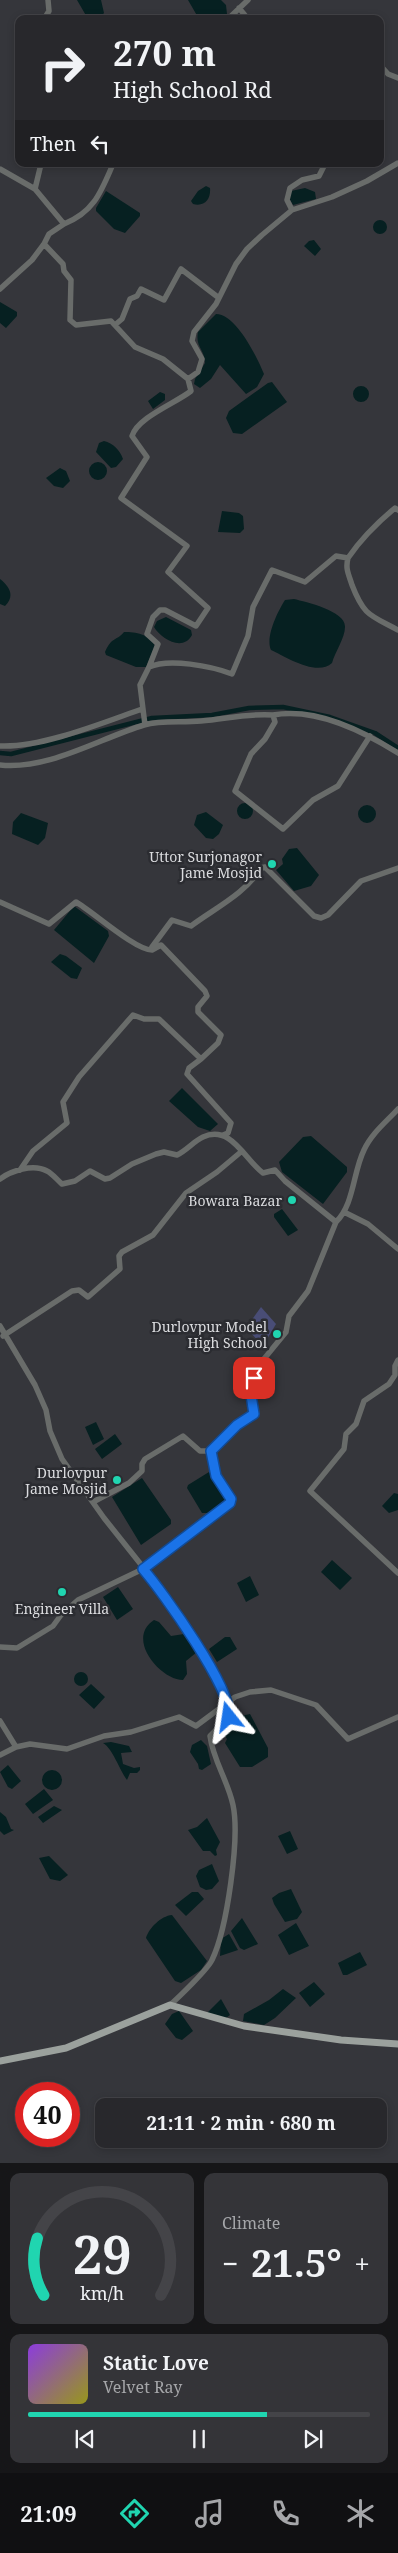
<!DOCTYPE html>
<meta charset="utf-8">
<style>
body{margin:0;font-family:"Noto Serif",serif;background:#343438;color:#f1f3f6;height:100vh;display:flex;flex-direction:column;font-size:19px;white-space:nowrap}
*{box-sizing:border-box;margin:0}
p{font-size:16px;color:#a5a6a9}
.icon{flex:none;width:28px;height:28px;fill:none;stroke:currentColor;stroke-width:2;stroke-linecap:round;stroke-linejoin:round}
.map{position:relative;height:2163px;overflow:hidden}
.side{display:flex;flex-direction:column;gap:10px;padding:10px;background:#161618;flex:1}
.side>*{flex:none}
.banner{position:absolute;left:15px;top:15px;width:369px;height:152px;border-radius:10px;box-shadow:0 2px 8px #0003,0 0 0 1px #444448;background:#28282c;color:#f1f3f6;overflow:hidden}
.speed{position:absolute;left:15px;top:2082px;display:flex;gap:10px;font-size:25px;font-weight:700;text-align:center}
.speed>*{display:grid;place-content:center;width:65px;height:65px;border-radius:50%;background:#28282c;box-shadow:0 2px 8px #0003,0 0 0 1px #444448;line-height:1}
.speed .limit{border:8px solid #d22;background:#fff;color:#111}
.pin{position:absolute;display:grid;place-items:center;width:42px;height:42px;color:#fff;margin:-21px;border-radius:10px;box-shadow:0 2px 8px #0006}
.me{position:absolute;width:55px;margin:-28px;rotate:345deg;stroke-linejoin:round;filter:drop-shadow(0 0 4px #0008)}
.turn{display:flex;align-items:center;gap:18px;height:105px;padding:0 15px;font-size:22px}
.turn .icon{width:65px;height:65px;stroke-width:2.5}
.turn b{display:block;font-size:35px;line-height:42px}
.then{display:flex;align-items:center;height:48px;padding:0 15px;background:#0003;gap:10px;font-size:19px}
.big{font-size:38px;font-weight:700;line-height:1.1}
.side .tile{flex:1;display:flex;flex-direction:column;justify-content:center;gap:8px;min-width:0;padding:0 18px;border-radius:10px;background:#343438}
.side .dial{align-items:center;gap:0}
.dial svg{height:130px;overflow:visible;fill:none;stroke:#444448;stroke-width:7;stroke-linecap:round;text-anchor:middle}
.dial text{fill:#f1f3f6;stroke:none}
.song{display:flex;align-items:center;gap:15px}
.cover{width:60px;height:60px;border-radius:8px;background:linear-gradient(135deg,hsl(270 70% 55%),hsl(60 70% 35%))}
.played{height:5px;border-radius:2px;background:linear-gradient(90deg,#20d5b0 70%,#444448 70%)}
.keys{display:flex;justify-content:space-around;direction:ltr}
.heat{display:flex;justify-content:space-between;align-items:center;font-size:28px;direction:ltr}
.side .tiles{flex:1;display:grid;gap:10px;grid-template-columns:1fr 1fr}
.tile:last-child{grid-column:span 2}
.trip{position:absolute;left:95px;top:2098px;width:292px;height:50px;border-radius:10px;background:#28282c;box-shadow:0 2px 8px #0003,0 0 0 1px #444448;font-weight:700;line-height:50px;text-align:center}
.dock{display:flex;height:80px;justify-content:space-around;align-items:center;background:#101012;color:#a5a6a9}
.dock .icon{width:35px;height:35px}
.dock .selected{color:#20d5b0}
.dock b{font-size:22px;color:#f1f3f6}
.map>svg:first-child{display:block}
</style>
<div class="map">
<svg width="398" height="2163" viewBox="0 0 398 2163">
<rect width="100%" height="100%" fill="#35363b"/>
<path fill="#494d76" d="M261,1307l15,17 -13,22 -17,-18z"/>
<path fill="#062021" d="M77,0h24l3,13 -5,6h-11z
M188,0h33l5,5 1,9 -5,5h-23z
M206,186l4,2c1,11 -5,19 -17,16l-2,-3 7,-10z
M305,188l10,4 1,7 -23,6 -4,-7 2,-7z
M106,191l34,22v3l-15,17 -11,-4 -18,-18v-3z
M373 227a7 7 0 1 1 14 0a7 7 0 1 1-14 0Z
M314,240l7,9 -6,7 -11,-10 5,-5z
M0,302l17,10v4l-11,12 -6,-5z
M216,314c20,0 41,43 48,60l-7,13 -11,7 -26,-29 -9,14 -11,9 -6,-4 1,-5 10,-16c0,-13 -10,-16 -7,-31z
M272,382l15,20 -45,32 -9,-1 -7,-15 3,-7 39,-28z
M353 394a8 8 0 1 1 16 0a8 8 0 1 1-16 0Z
M160,392l5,2v6l-12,9 -5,-8z
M104,441c9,2 16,9 19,18l-7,8 -5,1 -15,-16 3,-9z
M89 471a9 9 0 1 1 18 0a9 9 0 1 1-18 0Z
M60,468l6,3 4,10 -7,7 -9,-2 -8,-8z
M222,511l17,2 4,3 1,13 -4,4 -22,-1z
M0,579c10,8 15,17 5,27l-5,-2z
M294,599c12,3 52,12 51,28 0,11 -10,25 -13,36 -15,14 -46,-6 -61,-13 -6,-13 7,-39 14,-50z
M166,617l25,13 1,5c-9,17 -31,4 -38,-8l3,-6z
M124,632c12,0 25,2 31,14l-9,21h-10l-30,-12 -1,-3c7,-16 12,-11 19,-20z
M237 811a8 8 0 1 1 16 0a8 8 0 1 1-16 0Z
M358 814a9 9 0 1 1 18 0a9 9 0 1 1-18 0Z
M206,812l17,13 -4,9 -6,5 -7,-1 -12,-13 3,-10z
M21,813l27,10 -3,15 -7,7 -26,-11 1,-12z
M297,848l22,27 -8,11 -17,5 -18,-21 7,-6 -1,-5 7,-10z
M74,906l34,25 1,5 -15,27 -40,-33z
M60,954l6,2 16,12 -5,11 -6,-1 -20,-16z
M182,1088l36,36 -8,7 -12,-4 -29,-26z
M311,1136l36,31v5l-24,32 -41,-32 -3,-10 24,-25z
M282,1209l16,21 -10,6 -14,-19v-3z
M96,1422l8,17 -11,6 -8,-18z
M115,1434l7,10 -20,15 -7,-10z
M209,1472l20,28 -17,13h-10l-15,-25 1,-3z
M142,1478l29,42v4l-30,21 -29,-48z
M394,1493l4,1v16l-9,3 -7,-7z
M332,1560l20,18 -12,12 -19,-18z
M250,1576l9,19 -13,7 -9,-19z
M118,1587l15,22 -16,11 -14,-23z
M154,1620l5,2 12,14 13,-2 11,12 2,6 -11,9 1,13 -4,6c-22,0 -58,-41 -29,-60z
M225,1637h5l7,12 -20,13 -8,-13z
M74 1679a7 7 0 1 1 14 0a7 7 0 1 1-14 0Z
M91,1684l14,13 -11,12 -15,-14z
M250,1714l18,34v9l-16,10h-12l-15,-24 2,-4 -7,-11 10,-7 5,1 1,-5z
M201,1740l6,6 4,18 -9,6 -3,-1 -1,-5 -8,-12 2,-7z
M111,1742l18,4 3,6 -11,1 2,11 11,4 6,-1v3l-3,3h-7l-3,7c-8,-11 -14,-31 -24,-37z
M8,1765l13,16 -9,8 -4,-2 -8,-15z
M42 1780a10 10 0 1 1 20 0a10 10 0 1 1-20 0Z
M44,1789l9,11 -20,14 -8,-10z
M54,1806l8,4 -19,13 -5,-6z
M0,1812l6,5 5,12 3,1 -10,5 -4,-4z
M207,1818l13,24 -4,8 1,5 -2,1 -5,-5h-7l-15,-21 9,-3z
M290,1831l8,18 -11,5 -9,-18z
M49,1856l19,19 -8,6 -10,-2 -11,-21z
M212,1864l7,17 -7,8 -6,1 -6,-3 -4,-11 3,-6z
M291,1889l11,23 -5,7 -12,3 -11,-18 -2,-6 7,-5z
M192,1892h6l6,7 -18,17 -11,-11z
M172,1915l35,46 -6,9 -20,13 -6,-2 -29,-43c3,-10 15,-22 26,-23z
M242,1918l16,26 -14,6 -4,-2 -9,-17z
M296,1923l13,23 -20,9 -11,-20z
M229,1934l9,16 -18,6 1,-17z
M360,1952l7,13 -20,10h-4l-5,-12z
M314,1982l11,12 -15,13 -11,-14z
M283,1989l13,9 -21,20 -11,7 -21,-4 1,-7 25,-14z
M221,1999l9,16 -4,3 -19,-5z
M179,2011l14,20 -11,9 -6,-2 -11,-14 7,-10z"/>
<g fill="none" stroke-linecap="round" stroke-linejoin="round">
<path stroke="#062021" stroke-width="4.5" d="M0,753l11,1 141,-36 60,-3 37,-7 34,-1 47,10 45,16 23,15"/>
<path stroke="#696c6a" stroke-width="5.5" d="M239,8l9,11
M44,19l5,-8 -1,-11
M228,19l20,-19
M380,65l8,9 10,4
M41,164l-6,25 29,35 -15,10 -5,10 19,20 1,7 7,9 -1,40 6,5 35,-4 24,26 28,12 25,20 10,-7 4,-13 -10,-18 2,-9 22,-28 20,-40 11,-15 15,-14 30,-25 40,-13 35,-16 31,-18
M0,169l35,20
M292,210l-5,-10 3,-12 12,-8 17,-4 6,-12
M64,224c30,-12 37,-32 49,-60
M0,289l32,-29 12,-16
M116,324l6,-5 8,-20 7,-3 4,-7 23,11 17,-31 38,29
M348,558c-3,11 1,17 4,27 12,31 18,30 46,45
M149,667l9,-23 -11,-10 6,-17 7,-7h5l31,16 12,-18 -40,-36 19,-26 -66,-48 26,-41 -15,-21c6,-19 44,-33 59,-45l-3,-12
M273,715c43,-8 90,16 125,38
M145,725l-5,-40 9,-18c20,-9 62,-1 83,7l16,-38 5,-29 19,-37 33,12 31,-26 12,2c13,-19 29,-35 47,-50l3,2
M0,746c41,2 102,-23 142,-37
M0,765c49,5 98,-26 144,-40 18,-5 38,-2 57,-4 25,-2 47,-8 72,-6l2,7 -10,17 -14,15 -16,37 48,38 30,-29 25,-14 32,-50
M0,902l49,22 27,-22c16,9 59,48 76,48l9,-5 44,46 2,5 -9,11v5l23,23 -3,8 -17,16 -42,-40h-15l-11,-4 -54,62 -16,25 4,21 -34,28 -13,19
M152,947l20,-27 19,6c24,-18 54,-32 70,-58l4,-1 49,49 7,2 7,-3 33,-34 37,-13
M201,1059l-12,9 -2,6 44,49 -3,10 -5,2
M0,1179c11,-8 33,-16 47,-8 6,3 10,9 15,13l13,-3 15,-10 15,8 5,-1 22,-14 24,-10 8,-2 13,3c10,-5 17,-14 26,-18 28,-13 42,23 60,36l12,-3 10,11 51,41 -28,69 -19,25 -3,16 -27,33 -8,30 3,19 -17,11 -26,26 5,25 15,23 -1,4 -87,66 -65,31 -17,15 -8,11 -36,22 -17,-1
M344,1212l24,12 30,25
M336,1222c18,-17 17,-50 28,-72 7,-16 22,-28 34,-41
M0,1326l35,59 11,25 4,21 12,28 42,59 62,78 31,47 33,67 -1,7 -19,19c3,24 18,45 23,69 7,33 -6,124 -21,155 -4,9 -33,37 -42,45
M3,1336l69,-45 7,-1 9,7 32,-28 -1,-13 3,-4 31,-17 33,-42 31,-21 25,-21
M398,1360l-3,6v9l-6,9 -25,17 -8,23 -10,10 -2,15 -34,42 88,82
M93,1502l36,-19 13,-12v-7l3,-5 38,-23 17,15h11
M0,1721l16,26 -16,8
M16,1747l14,-3 37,5 37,-13 27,-4 48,-15 17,9 39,-29 15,-5 21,-2 45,15 32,34 50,-22"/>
<path stroke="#9ba19d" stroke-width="7" d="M0,2061l66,-13 104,-43 74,21 97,14 57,4"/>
</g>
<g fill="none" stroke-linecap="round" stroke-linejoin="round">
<defs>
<path id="route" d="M229,1717c5,-26 -67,-126 -86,-148l87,-66 1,-4 -15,-23 -5,-25 26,-26 17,-11 -3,-19 3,-17"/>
</defs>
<use href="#route" stroke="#114b97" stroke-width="12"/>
<use href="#route" stroke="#1a73e8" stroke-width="9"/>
</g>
<g fill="#20d5b0" stroke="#2b2c31" stroke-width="2">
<circle cx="272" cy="864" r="5"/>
<circle cx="292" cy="1200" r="5"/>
<circle cx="277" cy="1334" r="5"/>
<circle cx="117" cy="1480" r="5"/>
<circle cx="62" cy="1592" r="5"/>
</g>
<g text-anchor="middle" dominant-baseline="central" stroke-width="5" stroke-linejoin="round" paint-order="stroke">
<g font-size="14" fill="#dbdcdf" stroke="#2b2c31" text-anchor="end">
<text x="262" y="856">Uttor Surjonagor<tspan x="262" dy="16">Jame Mosjid</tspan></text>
<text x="282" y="1200">Bowara Bazar</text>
<text x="267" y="1326">Durlovpur Model<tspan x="267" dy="16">High School</tspan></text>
<text x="107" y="1472">Durlovpur<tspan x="107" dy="16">Jame Mosjid</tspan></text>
<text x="62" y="1608" text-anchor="middle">Engineer Villa</text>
</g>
</g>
</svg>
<div class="speed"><div class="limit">40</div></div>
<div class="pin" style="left:254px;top:1378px;background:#d93025"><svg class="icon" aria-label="arrive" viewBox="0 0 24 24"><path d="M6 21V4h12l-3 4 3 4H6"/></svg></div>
<svg class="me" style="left:229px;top:1717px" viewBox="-20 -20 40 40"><path d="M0-17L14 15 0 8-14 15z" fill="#1a73e8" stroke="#fff" stroke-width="4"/></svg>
<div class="trip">21:11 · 2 min · 680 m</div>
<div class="banner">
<div class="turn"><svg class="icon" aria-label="right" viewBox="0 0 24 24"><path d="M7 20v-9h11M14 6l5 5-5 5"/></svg><div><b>270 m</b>High School Rd</div></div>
<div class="then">Then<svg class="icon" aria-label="left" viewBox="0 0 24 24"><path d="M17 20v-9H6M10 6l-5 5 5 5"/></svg></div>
</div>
</div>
<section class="side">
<div class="tiles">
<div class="tile dial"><svg viewBox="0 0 100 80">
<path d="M14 69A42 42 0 1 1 86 69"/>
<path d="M14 69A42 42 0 0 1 10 34" stroke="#20d5b0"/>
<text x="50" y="56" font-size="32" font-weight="700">29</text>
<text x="50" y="72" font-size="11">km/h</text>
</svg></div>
<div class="tile"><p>Climate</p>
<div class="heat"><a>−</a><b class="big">21.5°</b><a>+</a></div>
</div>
<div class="tile">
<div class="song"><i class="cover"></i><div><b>Static Love</b><p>Velvet Ray</p></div></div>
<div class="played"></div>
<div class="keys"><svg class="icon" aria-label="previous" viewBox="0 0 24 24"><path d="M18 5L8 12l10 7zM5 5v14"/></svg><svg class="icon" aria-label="pause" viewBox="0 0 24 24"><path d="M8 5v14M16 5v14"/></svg><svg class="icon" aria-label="next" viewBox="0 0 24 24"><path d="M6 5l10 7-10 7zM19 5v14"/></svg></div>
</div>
</div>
</section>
<nav class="dock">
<b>21:09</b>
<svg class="icon selected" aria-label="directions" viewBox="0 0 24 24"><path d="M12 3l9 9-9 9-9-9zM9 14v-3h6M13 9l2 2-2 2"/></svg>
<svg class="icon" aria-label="music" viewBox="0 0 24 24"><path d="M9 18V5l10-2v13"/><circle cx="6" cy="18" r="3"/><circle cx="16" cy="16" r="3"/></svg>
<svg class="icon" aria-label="phone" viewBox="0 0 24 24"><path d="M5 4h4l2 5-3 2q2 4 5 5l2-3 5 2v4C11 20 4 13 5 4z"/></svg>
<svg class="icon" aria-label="climate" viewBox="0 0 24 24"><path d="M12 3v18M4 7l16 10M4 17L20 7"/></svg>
</nav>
